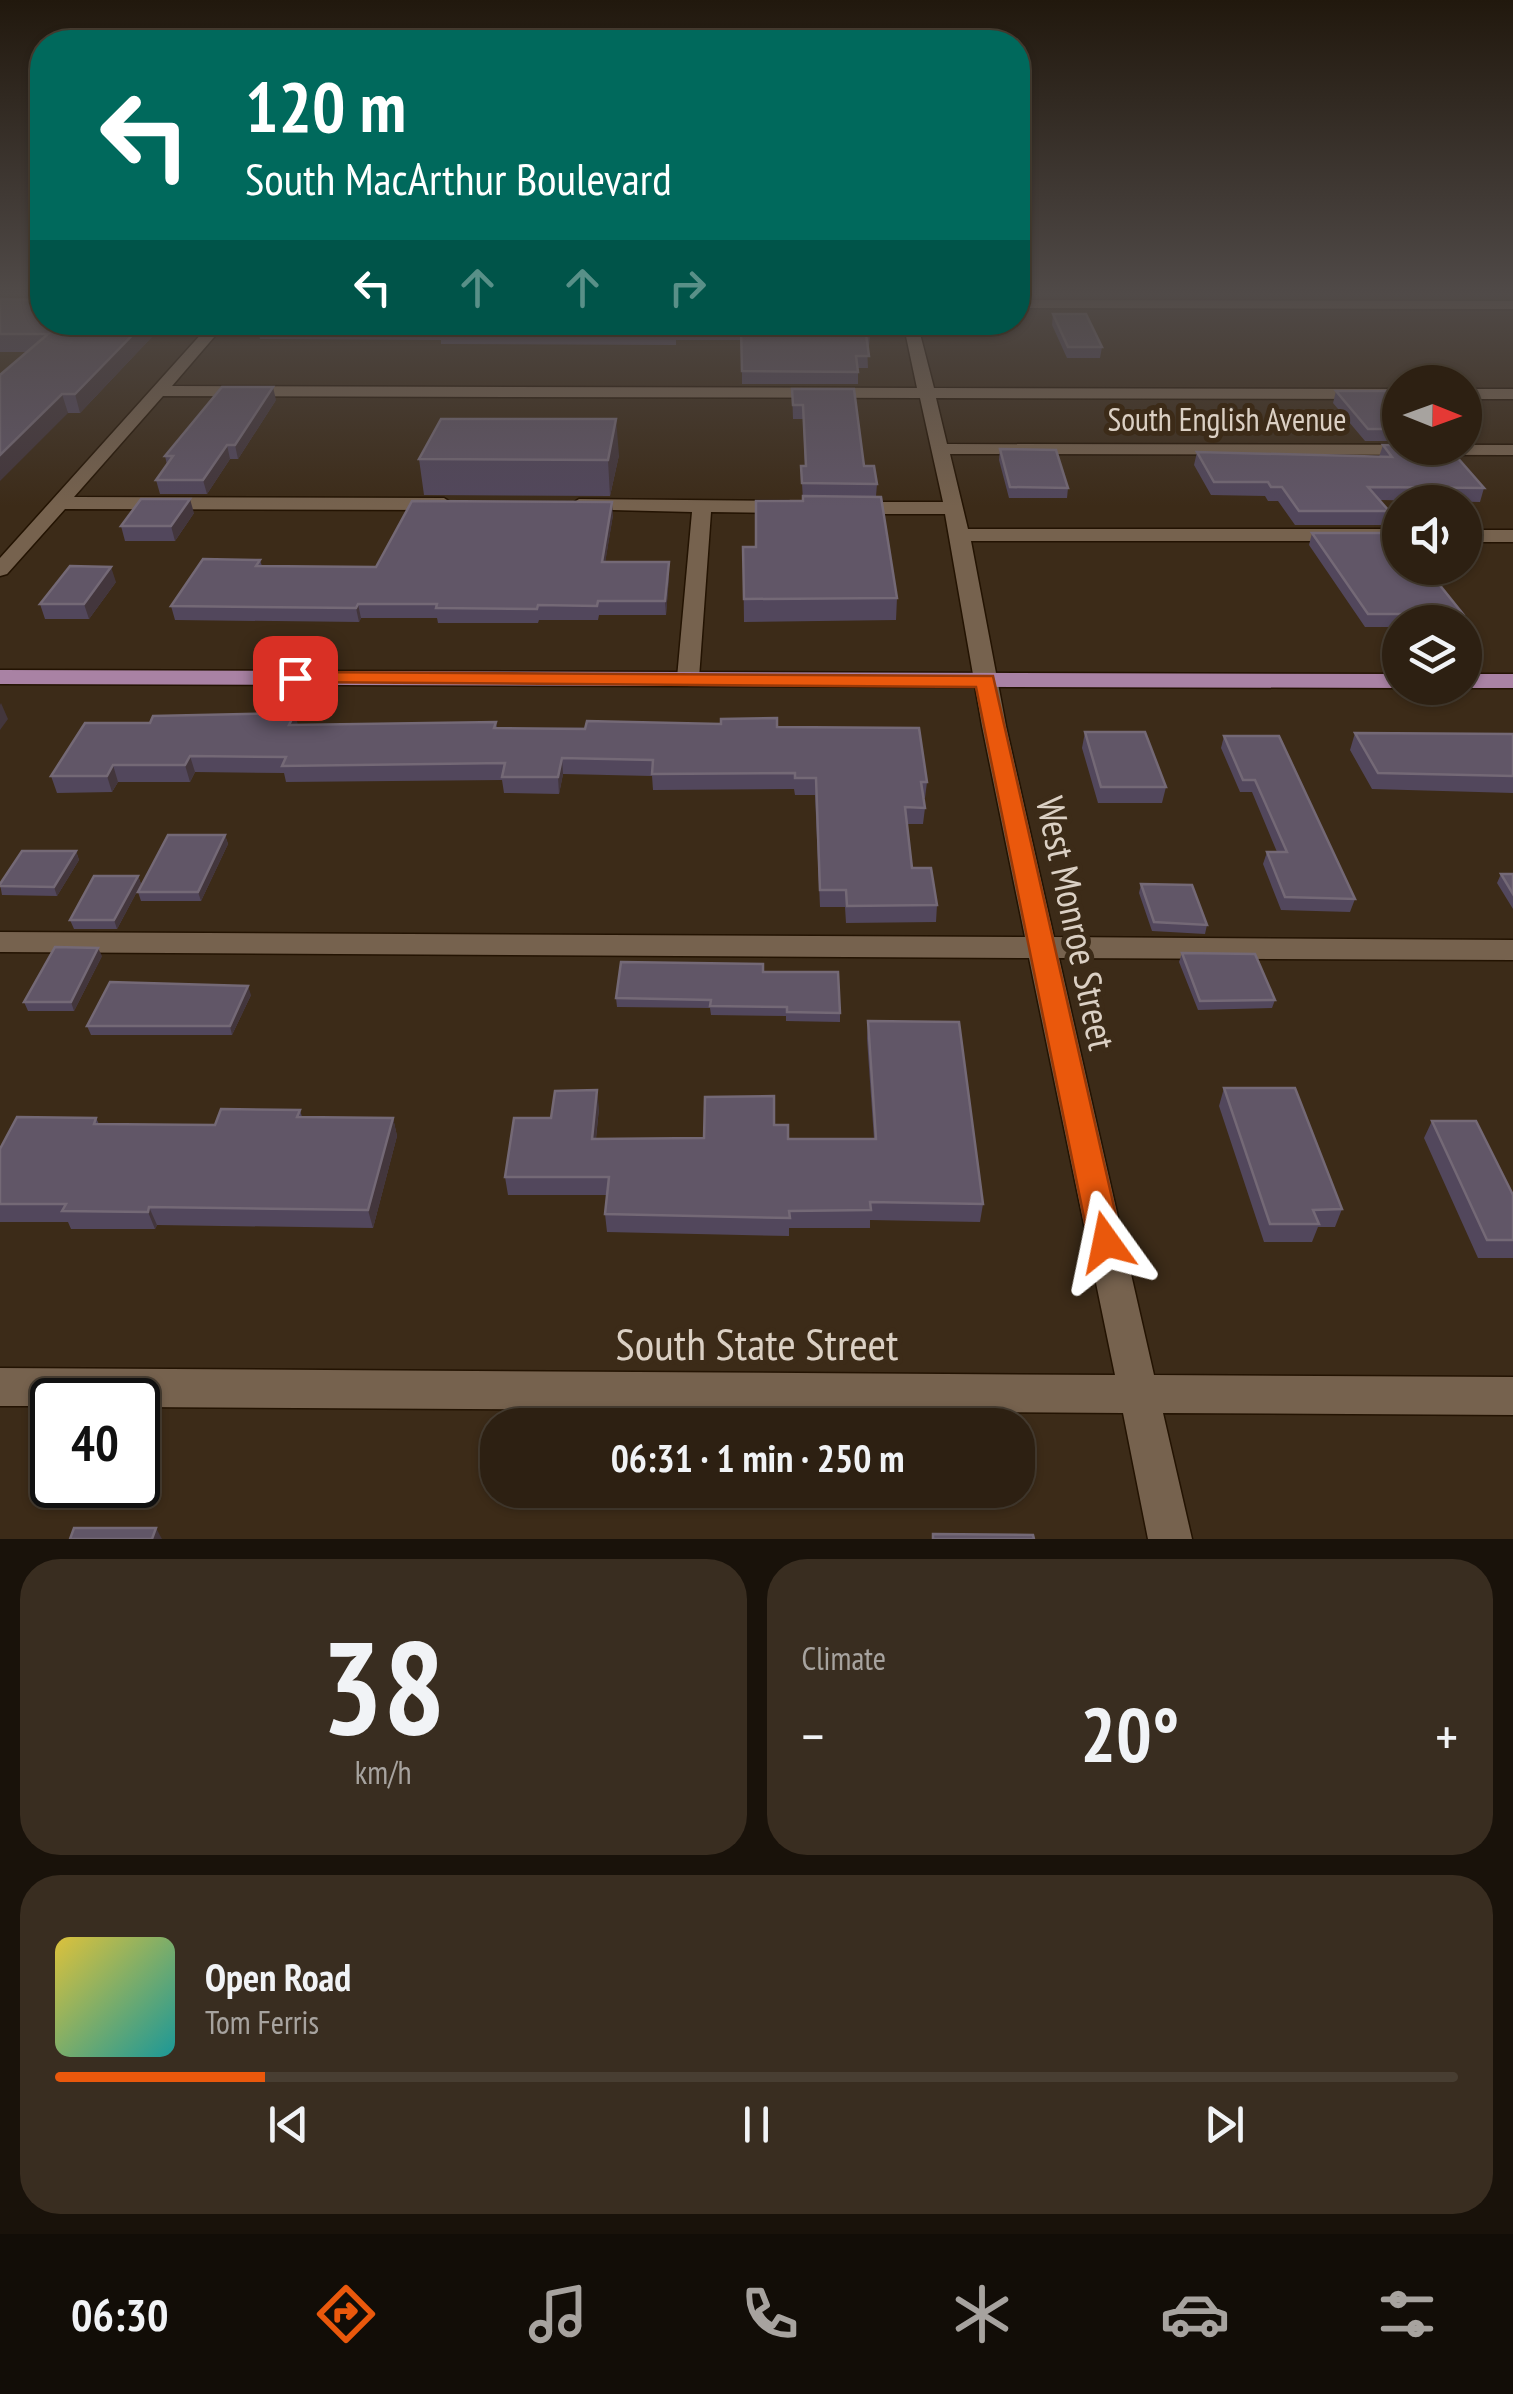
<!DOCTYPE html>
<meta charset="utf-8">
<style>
body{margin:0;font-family:"PT Sans Narrow",sans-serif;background:#392d20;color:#f1f3f6;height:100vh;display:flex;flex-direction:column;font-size:38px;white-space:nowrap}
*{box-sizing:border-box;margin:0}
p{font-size:32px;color:#a7a39f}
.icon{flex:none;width:55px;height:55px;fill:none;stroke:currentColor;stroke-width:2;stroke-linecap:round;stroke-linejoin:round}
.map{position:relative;height:1539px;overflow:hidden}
.details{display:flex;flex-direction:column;gap:20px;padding:20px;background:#19120a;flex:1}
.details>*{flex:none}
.guide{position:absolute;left:30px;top:30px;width:1000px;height:305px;border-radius:40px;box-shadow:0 2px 8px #0004,0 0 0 2px #483e32;background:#00695c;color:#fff;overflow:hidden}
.needle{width:65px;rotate:91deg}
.controls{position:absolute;left:1382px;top:365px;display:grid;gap:20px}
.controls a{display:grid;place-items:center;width:100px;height:100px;border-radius:50%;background:#2d2012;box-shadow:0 2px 8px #0004,0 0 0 2px #483e32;font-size:50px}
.speed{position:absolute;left:30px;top:1378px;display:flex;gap:20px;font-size:50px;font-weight:700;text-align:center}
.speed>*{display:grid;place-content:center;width:130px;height:130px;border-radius:50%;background:#2d2012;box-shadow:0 2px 8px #0004,0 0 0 2px #483e32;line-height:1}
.speed .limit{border:5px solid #111;border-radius:15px;background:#fff;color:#111}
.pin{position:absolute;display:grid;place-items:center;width:85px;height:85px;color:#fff;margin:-42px;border-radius:20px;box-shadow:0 5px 15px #0006}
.me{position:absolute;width:110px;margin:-55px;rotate:348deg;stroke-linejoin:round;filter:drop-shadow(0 0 8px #0008)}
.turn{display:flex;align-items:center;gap:35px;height:210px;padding:0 50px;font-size:45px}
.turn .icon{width:130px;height:130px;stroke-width:2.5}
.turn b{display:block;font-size:70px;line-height:85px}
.lanes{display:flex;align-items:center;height:95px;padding:0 50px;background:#0003;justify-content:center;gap:50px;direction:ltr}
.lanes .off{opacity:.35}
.big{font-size:75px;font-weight:600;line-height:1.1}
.details .widget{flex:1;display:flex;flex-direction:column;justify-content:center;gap:15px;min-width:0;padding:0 35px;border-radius:40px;background:#392d20}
.details .dial{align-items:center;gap:0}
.dial b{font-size:130px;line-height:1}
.song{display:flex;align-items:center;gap:30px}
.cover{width:120px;height:120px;border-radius:15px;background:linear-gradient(135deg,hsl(50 70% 55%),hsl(180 70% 35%))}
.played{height:10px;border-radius:5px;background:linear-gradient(90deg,#ea580c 15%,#483e32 15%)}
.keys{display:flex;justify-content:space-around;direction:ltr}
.heat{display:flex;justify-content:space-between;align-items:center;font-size:55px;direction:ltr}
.details .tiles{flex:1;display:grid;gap:20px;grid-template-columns:1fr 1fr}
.widget:last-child{grid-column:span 2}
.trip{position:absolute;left:480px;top:1408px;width:555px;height:100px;border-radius:40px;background:#2d2012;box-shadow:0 2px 8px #0004,0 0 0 2px #483e32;font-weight:600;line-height:100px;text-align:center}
.tab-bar{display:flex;height:160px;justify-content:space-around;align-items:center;background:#120d07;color:#a7a39f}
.tab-bar .icon{width:70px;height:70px}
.tab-bar .selected{color:#ea580c}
.tab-bar b{font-size:45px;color:#f1f3f6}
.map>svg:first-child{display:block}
</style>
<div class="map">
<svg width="1513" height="1539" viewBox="0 0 1513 1539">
<rect width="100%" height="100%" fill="#3c2b18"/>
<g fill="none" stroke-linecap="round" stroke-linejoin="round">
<defs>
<path id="minor" d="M1018,300l495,1v8l-495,-1z
M212,322h15l-55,64 745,2 -14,-66h14l17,66 466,1v10l-464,-1 11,46 566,1v10l-563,-1 18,75h432v12h-429l35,185 48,211 459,3v20l-454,-2 95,417 359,2v38l-350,-2 29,126h-44l-25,-126 -985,-6v-7h-86v6h-52v-38l1115,7 -86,-417 -1029,-6v-20l1025,5 -43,-211 -37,-212h-96l-9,-6 9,-6h94l-23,-104 -757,-2 -89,101 370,1 9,6 -9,6 -379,-1 -58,65 -7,2v-18z
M1465,389h48v10h-48z
M579,499l210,2 9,6 -9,6 -78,-1 -12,166 -11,7 -11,-7 15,-166 -120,-3 -2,-4z
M1465,530h48v12h-48z"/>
<path id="major" d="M0,670l1400,4 2,14 -1402,-4z
M1465,674h48v14h-50z"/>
</defs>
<use href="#minor" stroke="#231302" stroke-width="3"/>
<use href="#major" stroke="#231302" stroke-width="3"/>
<use href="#minor" fill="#76624e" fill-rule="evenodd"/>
<use href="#major" fill="#a982a4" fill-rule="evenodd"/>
</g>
<path fill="#52475c" d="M0,299l166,23 -86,91h-12l-41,-61h-27z
M1053,314l49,33 -2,11h-33l-15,-33z
M868,322l2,12 -1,12h-2l1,22h-10v16h-116v-44h-66v5l-235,-1v-4l-181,-1 -3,-12z
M792,389l72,77 13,18 -1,12 21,102 -1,22 -152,2 -1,-75h13l47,-46 -2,-35h4l-2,-47h-10z
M1336,391l64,6v44h-35l-32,-38z
M276,400l-38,59h-8l-23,35h-47l-4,-14 11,-15 -2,-9z
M1383,445l101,43 -4,14 -100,-2 9,11 -4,14h-90l-17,-24h-10l-3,-5 -54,-1 -17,-30 3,-13 182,5z
M1000,449l68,39 -1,10h-58l-10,-38z
M619,455l-9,41 -186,-1 -5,-36z
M194,513l-19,28h-50l-4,-15z
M613,515l-8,47 64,14 -3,39h-67l-1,5h-59l-1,3h-100l-1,-5h-76l-2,4 -184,-2 -4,-14 89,-46 2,6 114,1z
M1312,533l151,81 -3,8h-60v5h-35l-56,-82z
M116,582l-27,37h-44l-5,-15z
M496,722l1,6 280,-1 150,55 -2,16h-2l2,10 -2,16h-16l5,44 25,37 -1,17 -90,1 -1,-16h-25l-5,-112h-20l-1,-6 -141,1 -1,-14 -89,-2 -4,20 -55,-1 -2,-13 -216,2 -2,-9 -89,-1 -5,10h-72l-6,10 -55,1 -6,-17 247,-51z
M1085,732l81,55 -4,16h-64l-16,-55z
M1355,733l158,1v59l-141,-4 -22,-39z
M1224,736l131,163 -5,13 -69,-2 -18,-46 4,-12h10l-25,-60h-12l-19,-44z
M225,835l3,9 -27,57h-60l-3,-9z
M76,851l3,9 -22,36 -55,-1 -2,-11z
M1501,874h12v35l-16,-26z
M138,876l3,8 -24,45h-43l-4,-9z
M1141,884l66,41 -2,9 -53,-3 -13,-38z
M1182,953l93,47 -3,8 -74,2 -19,-48z
M102,956l-28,55h-46l-4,-9z
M763,972l77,41v9l-54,-1v-5l-75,-1 -1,-7 -93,-1 -1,-9z
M251,995l-19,40h-141l-4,-9z
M868,1021l115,183 -3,18 -110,-2v8h-81v8l-182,-4 -2,-18 2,-19h-99l-3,-18 46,-59 48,-10 -3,31 108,-1 70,-13 14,14h86l-7,-100z
M1224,1088l118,121 -7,18h-17l-6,15h-48l-45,-136z
M300,1110l2,7 91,1 4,18 -24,92 -216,-3 -2,4h-84l-3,-7h-68v-73l96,-31 3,6 116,1z
M1432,1121l81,74v63h-35l-54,-120z"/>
<path fill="#43363c" d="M145,322h21l-86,91 -5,-19z
M273,387l3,13 -38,59 -3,-14z
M62,394l6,19 -68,68v-26z
M616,419l3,36 -9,41 -2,-36z
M227,445l3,14 -23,35 -4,-14z
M190,499l4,14 -19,28 -4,-15z
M612,502l1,13 -10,61 -1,-14z
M669,562v14l-3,39 -1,-14z
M111,567l5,15 -27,37 -5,-15z
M358,604l3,14 -2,4 -3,-14z
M1,703l7,16 -8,11v-25z
M295,713l4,16 -10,-4z
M190,756l5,16 -5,10 -5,-17z
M562,758l1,16 -4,20 -1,-17z
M113,765l5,17 -6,10 -5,-16z
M225,835l3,9 -27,57 -3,-9z
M76,851l3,9 -22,36 -3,-9z
M138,876l3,8 -24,45 -3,-9z
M98,948l4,8 -28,55 -3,-9z
M248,986l3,9 -19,40 -2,-9z
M597,1090l2,18 -5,48 -2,-17z
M393,1118l4,18 -24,92 -5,-18z
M149,1207l8,18 -2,4 -7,-17z
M156,1528l6,11h-10z"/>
<path fill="#615667" stroke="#746976" stroke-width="2.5" d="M0,299l42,1v22h103l-70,72h-13l-62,61v-80l48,-41h-48z
M1053,314h33l16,33h-34z
M262,322h606l2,12h-4l3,22h-13l2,16 -116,-1 -1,-43h-65l-1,5h-235l2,-5 -185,-1z
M222,387h51l-38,58h-8l-24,35h-47l17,-24h-8z
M792,389h62l10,77h10l3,18 -75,-1 -1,-17h5l-3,-61h-10z
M1336,391h58l6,6v32h-32z
M441,419h175l-8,41 -189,-1z
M1383,445h17v3h49l35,40 -116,-1 21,24h-90l-17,-24h-11l-3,-5h-54l-17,-30 195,5z
M1000,449l56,1 12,38 -58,-1z
M803,496l78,1 16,101 -153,1 -1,-52h13v-46h47z
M141,499h49l-19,27h-50z
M412,501l200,1 -10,60h67l-4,39h-67l-1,5 -59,-1 -1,4 -101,-1 1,-4h-79l-2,4 -185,-2 32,-47 57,1 -4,6 120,1z
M1312,533h88v35h26l37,46h-95z
M70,566l41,1 -27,37h-44z
M295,713l-6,12 207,-3 -2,6 91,1 2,-8 134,3v-5l56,-1v9l142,1 8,54h-6l4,26 -20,-1 7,61h19l6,37 -90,1 -1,-16h-26l-4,-112h-21v-5l-143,1 1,-14 -91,-2 -4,19h-56l3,-14 -223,3 4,-9 -96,-1 -5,9h-72l-6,11h-56l34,-53h65l3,-7z
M1085,732h60l21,55h-65z
M1355,733l158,1v42l-135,-3z
M1224,736h55l76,163 -70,-2 -18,-45h20l-32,-72h-12z
M168,835h57l-27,57h-60z
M22,851h54l-22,36 -54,-1v-2z
M1501,874h12v20z
M94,876h44l-24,44h-44z
M1141,884l51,1 15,40 -53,-3z
M55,947l43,1 -27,54h-47z
M1182,953l73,1 20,46 -75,1z
M621,962l142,2v8h75l2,41 -53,-1v-5l-77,-1 1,-6 -95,-2z
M110,982l138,4 -18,40h-143z
M868,1021l91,1 24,182 -113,-2 1,8 -82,1 1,7 -185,-4 4,-37h-104l9,-59h37l4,-27 42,-1 -5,49 112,-1 1,-41 69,-1v29h14v14h88z
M1224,1088h71l47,121 -29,1 6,14h-49z
M221,1109l79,1 -3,7 96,1 -25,92 -219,-3 -1,5 -86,-1 4,-7h-66v-55l17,-32 79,1 -2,6 121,1z
M1432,1121h44l37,74v45h-26z
M74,1528h82l-4,11h-82z
M933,1534l100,1 1,4h-101z"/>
<linearGradient id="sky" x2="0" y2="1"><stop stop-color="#21180d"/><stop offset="0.58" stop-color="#504a48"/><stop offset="1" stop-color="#504a48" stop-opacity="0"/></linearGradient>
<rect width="1513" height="506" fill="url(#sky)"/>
<path fill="#ea580c" stroke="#983908" stroke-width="2.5" d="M295,672l698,4 129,566 -5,10 -11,4 -12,-4 -5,-10 -113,-555 -688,-5 -3,-4z"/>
<g text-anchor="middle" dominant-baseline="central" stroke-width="10" stroke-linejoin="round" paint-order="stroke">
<g font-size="32" fill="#dbd0c4" stroke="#3c2b18">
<text x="1227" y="419">South English Avenue</text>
</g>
<g font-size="38" fill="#dbd0c4" stroke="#3c2b18">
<text transform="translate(1077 923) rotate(78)">West Monroe Street</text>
</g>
<g font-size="45" fill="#dbd0c4" stroke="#3c2b18">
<text x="757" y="1343">South State Street</text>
</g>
</g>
</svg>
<div class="controls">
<a><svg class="needle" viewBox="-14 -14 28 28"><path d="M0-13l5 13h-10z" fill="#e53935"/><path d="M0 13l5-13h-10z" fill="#a7a39f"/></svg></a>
<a><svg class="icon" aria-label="sound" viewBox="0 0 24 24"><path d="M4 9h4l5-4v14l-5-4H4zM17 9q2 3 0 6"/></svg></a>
<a><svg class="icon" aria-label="layers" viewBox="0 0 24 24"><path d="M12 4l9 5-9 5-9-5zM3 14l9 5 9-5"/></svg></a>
</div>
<div class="speed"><div class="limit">40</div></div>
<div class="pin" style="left:295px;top:678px;background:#d93025"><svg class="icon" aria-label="arrive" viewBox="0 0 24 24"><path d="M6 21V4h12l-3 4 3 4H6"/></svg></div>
<svg class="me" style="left:1106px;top:1242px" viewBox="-20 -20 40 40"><path d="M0-17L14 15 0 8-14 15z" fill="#ea580c" stroke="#fff" stroke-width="4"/></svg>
<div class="trip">06:31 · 1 min · 250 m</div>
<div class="guide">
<div class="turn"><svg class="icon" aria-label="left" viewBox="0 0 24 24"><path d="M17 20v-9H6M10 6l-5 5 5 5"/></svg><div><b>120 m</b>South MacArthur Boulevard</div></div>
<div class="lanes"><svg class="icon" aria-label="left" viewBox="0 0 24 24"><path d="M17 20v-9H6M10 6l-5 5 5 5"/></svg><svg class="icon off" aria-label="ahead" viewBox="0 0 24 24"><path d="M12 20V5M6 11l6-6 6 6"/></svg><svg class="icon off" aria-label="ahead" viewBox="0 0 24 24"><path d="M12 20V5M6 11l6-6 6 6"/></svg><svg class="icon off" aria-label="right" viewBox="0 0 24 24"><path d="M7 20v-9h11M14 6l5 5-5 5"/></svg></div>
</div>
</div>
<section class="details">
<div class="tiles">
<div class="widget dial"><b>38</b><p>km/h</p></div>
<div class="widget"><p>Climate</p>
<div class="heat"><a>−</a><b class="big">20°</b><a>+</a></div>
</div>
<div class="widget">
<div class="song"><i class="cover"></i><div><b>Open Road</b><p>Tom Ferris</p></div></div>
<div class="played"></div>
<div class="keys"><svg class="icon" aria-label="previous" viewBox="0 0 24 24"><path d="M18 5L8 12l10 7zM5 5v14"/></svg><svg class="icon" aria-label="pause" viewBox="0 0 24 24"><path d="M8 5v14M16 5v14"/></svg><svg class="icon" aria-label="next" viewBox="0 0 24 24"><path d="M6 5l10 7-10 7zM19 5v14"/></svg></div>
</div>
</div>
</section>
<nav class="tab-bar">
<b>06:30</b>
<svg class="icon selected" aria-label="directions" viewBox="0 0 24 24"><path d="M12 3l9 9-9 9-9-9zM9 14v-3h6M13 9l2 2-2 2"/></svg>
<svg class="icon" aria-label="music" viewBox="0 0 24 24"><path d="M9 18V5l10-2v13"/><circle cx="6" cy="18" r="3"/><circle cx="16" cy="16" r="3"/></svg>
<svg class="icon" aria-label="phone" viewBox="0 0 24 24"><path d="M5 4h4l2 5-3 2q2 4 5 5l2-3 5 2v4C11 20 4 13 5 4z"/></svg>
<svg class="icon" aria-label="climate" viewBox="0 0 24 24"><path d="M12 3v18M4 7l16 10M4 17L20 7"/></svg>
<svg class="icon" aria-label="car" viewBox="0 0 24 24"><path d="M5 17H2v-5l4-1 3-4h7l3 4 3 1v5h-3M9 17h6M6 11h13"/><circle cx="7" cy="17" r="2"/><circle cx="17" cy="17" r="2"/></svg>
<svg class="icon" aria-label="filters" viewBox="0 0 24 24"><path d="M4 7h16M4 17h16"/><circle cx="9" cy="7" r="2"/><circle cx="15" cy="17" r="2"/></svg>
</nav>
